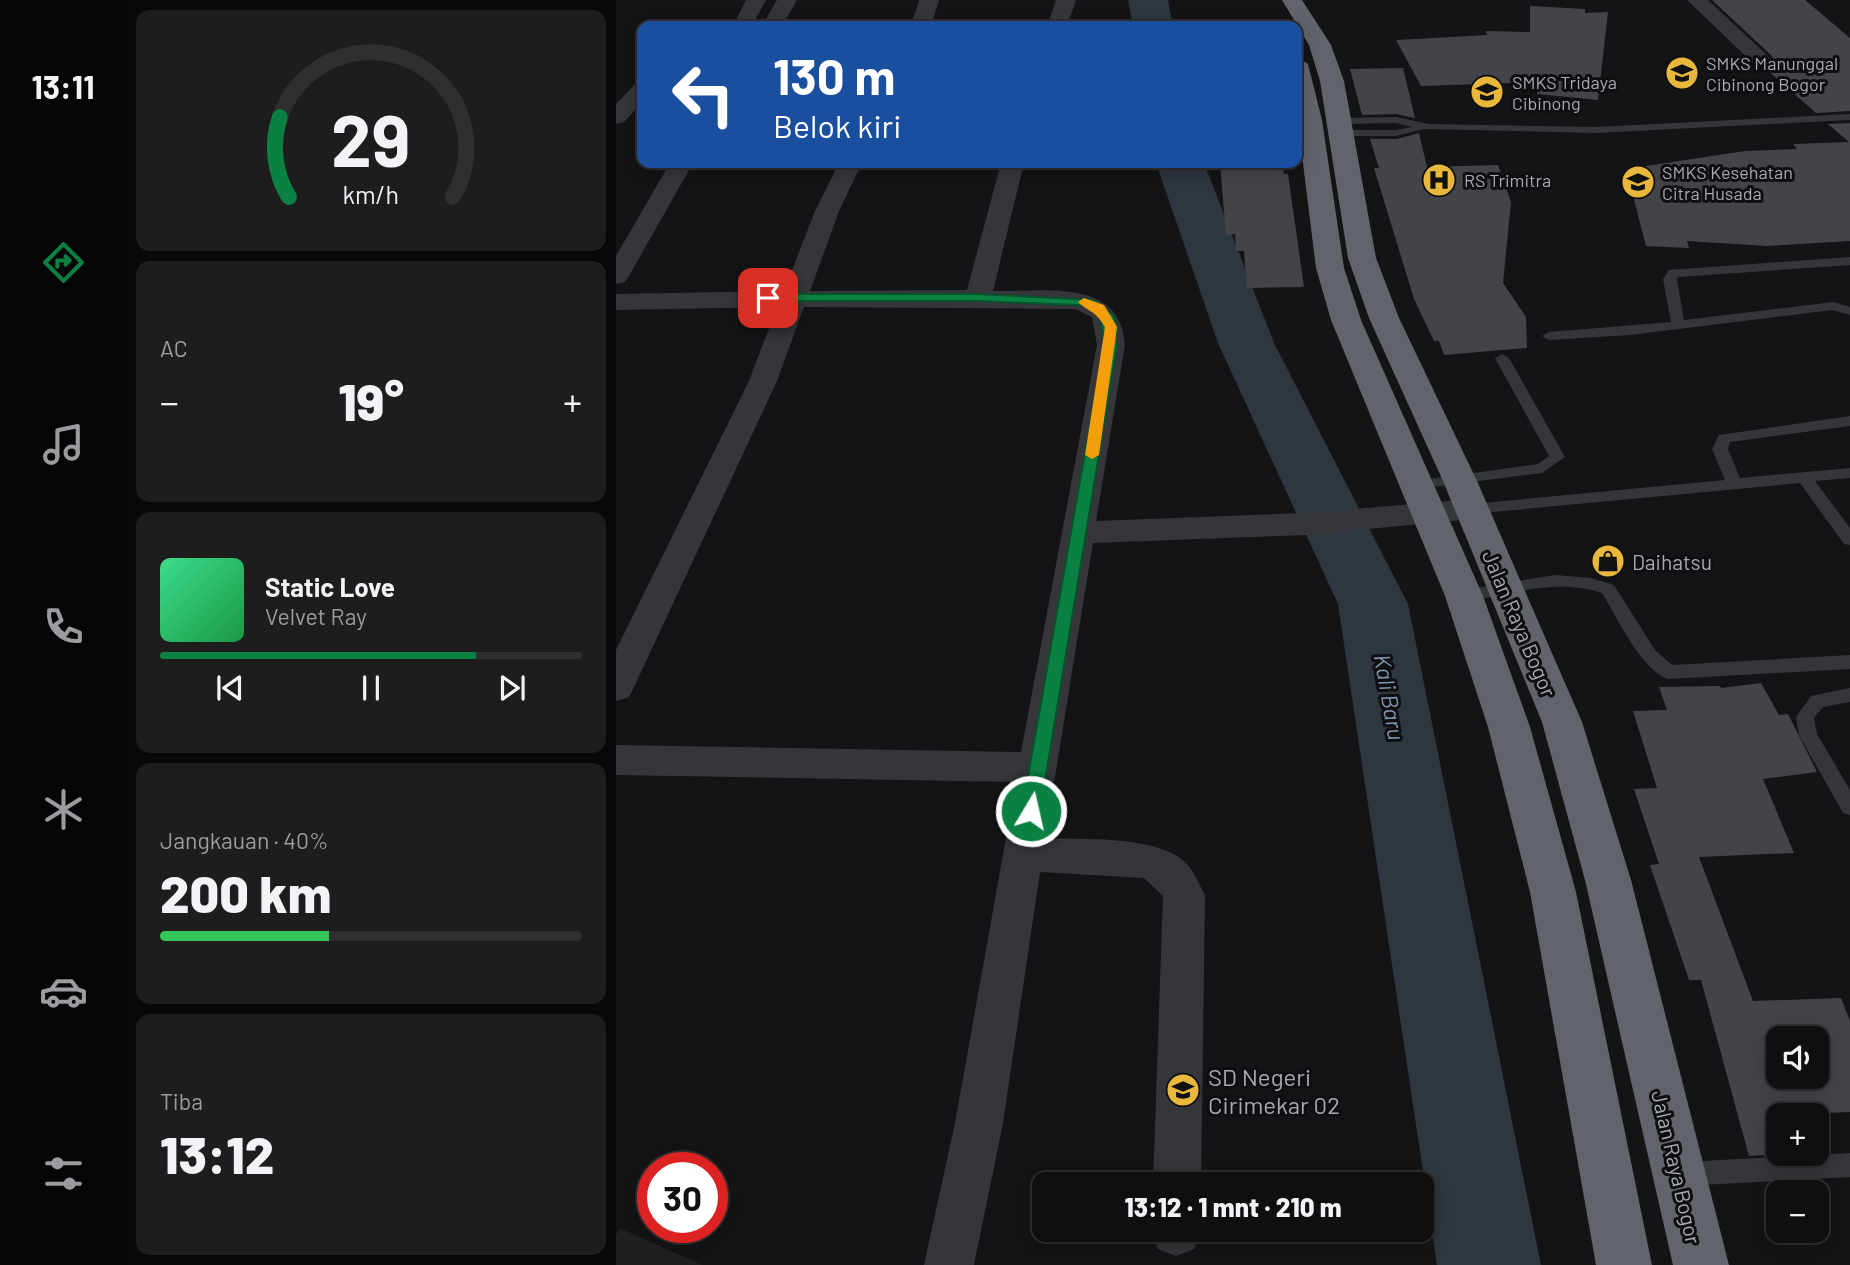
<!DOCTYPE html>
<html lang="id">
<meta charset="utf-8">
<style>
body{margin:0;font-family:Barlow,sans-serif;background:#1d1d1e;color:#f1f3f6;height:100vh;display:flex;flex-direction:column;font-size:26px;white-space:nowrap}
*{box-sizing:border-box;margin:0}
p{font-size:23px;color:#9b9c9f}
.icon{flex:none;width:38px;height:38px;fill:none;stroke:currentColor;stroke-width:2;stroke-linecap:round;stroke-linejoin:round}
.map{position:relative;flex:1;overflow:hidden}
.sheet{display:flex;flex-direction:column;gap:10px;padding:10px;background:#080809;width:490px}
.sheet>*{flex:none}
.top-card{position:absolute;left:21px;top:21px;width:665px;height:147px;border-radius:14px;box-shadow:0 4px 18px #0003,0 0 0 2px #2f2f30;background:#1a4fa0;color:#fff;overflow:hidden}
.fabs{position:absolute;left:1150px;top:1026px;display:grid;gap:14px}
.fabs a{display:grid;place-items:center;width:63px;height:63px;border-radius:14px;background:#0f0f10;box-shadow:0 4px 18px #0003,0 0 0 2px #2f2f30;font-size:35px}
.speed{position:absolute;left:21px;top:1152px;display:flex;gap:14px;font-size:35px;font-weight:700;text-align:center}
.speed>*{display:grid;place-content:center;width:91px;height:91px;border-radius:50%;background:#0f0f10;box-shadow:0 4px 18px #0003,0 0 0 2px #2f2f30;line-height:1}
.speed .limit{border:10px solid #d22;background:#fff;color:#111}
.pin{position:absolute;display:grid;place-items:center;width:60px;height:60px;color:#fff;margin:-30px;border-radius:14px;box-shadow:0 4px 10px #0006}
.me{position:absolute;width:77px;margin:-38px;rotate:9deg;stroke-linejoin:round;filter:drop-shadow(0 0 5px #0008)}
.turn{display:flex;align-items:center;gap:24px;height:147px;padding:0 21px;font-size:32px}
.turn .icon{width:91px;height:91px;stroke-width:2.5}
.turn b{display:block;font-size:49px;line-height:60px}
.big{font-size:52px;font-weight:800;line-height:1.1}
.sheet .tile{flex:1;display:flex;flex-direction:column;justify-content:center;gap:10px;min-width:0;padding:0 24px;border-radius:14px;background:#1d1d1e}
.sheet .dial{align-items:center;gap:0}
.dial svg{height:182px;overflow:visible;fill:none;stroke:#2f2f30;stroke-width:7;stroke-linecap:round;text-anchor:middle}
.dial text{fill:#f1f3f6;stroke:none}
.song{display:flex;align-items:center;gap:21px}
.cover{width:84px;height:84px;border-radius:10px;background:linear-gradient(135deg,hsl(150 70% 55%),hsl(140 70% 35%))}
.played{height:7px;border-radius:4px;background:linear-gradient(90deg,#0b8043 75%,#2f2f30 75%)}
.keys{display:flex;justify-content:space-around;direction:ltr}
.heat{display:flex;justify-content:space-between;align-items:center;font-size:38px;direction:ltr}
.charge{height:10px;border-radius:5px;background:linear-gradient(90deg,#34c759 40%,#2f2f30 0)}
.trip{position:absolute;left:416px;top:1172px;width:402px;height:70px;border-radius:14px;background:#0f0f10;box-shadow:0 4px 18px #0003,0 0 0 2px #2f2f30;font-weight:800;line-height:70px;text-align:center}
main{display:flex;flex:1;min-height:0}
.tabs{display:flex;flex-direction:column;width:126px;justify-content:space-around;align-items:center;background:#060606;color:#9b9c9f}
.tabs .icon{width:49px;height:49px}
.tabs .current{color:#0b8043}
.tabs b{font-size:32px;color:#f1f3f6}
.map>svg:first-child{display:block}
</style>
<main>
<nav class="tabs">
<b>13:11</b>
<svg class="icon current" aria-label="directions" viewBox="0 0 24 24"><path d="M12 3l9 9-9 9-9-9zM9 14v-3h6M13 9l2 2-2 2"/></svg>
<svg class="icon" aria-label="music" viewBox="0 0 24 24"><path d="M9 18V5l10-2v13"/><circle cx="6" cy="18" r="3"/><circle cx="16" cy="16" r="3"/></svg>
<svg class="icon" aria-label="phone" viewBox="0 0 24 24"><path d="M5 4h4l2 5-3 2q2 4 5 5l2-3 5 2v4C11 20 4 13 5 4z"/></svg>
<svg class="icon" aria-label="climate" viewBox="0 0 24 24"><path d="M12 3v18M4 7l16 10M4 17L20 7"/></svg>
<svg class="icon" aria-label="car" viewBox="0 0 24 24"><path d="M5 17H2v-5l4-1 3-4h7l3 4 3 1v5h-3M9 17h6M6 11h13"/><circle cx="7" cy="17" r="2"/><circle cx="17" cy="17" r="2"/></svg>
<svg class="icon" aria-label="filters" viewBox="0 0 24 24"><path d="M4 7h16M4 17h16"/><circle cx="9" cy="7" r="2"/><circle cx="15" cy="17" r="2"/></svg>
</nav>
<section class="sheet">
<div class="tile dial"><svg viewBox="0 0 100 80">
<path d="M14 69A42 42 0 1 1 86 69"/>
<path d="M14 69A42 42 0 0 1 10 34" stroke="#0b8043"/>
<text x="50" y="56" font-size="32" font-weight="700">29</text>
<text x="50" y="72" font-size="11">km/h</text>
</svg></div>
<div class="tile"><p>AC</p>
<div class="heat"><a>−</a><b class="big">19°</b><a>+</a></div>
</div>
<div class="tile">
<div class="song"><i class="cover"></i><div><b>Static Love</b><p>Velvet Ray</p></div></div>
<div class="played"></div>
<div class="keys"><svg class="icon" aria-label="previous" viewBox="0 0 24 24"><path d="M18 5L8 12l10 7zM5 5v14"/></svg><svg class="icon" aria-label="pause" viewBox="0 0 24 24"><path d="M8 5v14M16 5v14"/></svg><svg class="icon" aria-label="next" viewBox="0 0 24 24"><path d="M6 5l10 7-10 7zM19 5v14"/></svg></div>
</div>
<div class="tile"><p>Jangkauan · 40%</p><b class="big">200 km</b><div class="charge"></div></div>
<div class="tile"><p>Tiba</p><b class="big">13:12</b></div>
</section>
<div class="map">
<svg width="1234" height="1265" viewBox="0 0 1234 1265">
<rect width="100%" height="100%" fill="#141416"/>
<path fill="#202023" d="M4,1228l82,37h-86v-30z"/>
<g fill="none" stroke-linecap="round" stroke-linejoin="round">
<path fill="#2e363e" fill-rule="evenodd" d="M512,0h40l5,26h-40z
M540,163h48l70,180 134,261 133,661h-104l-99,-661 -120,-261z"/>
</g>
<path fill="#434449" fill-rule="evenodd" d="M1096,0h93l45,38v73l-34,2 -50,-44 9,-5 -3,-8z
M914,6l55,3v4l23,-1 -10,88 -61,-6 2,-12 -118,4 -25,-46 91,-5 -1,-4 44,1z
M787,68l12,50 -19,-4 -34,1 -12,-46z
M1234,123v118l-83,5 -80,-5 2,7 -43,-2 -20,-77 119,-18 52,-2 -4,-5 56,-2 -21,-18z
M803,133l8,34 71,-2 13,37 -8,81 23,34 1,31 -83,7 -5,-14h-5l-20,-42 -40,-131h5l-9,-29h27z
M604,163h62l2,11h4l16,113 -57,1 -3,-37h-8l-1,-17 -9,1z
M1145,683l18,32 9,-1 29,58 -54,7 31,74 -95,4 54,144 88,-3 9,23v91l-72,3v38h15l-44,3 -48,-176h-12l-39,-115 9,-1 -25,-75 23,-1 -24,-77 34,-1 -8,-23 61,-1 1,2zM1162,1038h38v38h-38z"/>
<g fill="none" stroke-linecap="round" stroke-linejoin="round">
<path fill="#35363a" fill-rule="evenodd" d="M1234,114v6l-254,13 -172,-4 -28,7h-56l-6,-3 6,-3h56l16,-3 -16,-4 -58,1 -6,-3 6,-3 58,-1 33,7 167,3z
M1234,257v8l-172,12 -1,2 7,41 149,-18 17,5v8l-18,-5 -202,25 -81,5 -7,-4 7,-4 122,-10 -8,-43 6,-9z
M886,354l7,4 56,99 -23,16 -133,17 -2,-4 2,-4 6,-1 123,-17 11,-8 -54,-98z
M1234,416v10l-120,16 -2,7 12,29 110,-10v10l-35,3 35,47v17l-6,-1 -44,-61 -328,31 -8,-5 8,-5 253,-24 -13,-31 7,-14z
M939,575l36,3 23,7 41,65 17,15 178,-10v14l-182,10c-27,-9 -51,-62 -66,-86 -45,-15 -93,1 -138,9l-9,-6 9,-6z
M1234,688v14l-27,5 -9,11 3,16 33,56v25l-7,-2 -44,-78 -3,-18 15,-21z
M1234,1153v24l-167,9 -9,-3 -3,-9 3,-9 9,-3z"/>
<path fill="#35363a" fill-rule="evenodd" d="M130,0h20l-12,22 -7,2 -10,-6z
M161,0h20l-15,26h-20z
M303,0h20l-8,26h-20z
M440,0h20l-9,26h-20z
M1071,0h21l62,58 3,4 -3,4h-14z
M26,84v18l-18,20 -8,2v-20l18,-19z
M54,163h23l-64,113 -4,6 -9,2v-28z
M223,163h23l-23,48 -29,80 157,-1 34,-127h23l-31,128c50,1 128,-14 132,54l-29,176 210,-8 166,-14 11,3 5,7 -5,7 -11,3 -166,16 -213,8 -48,295c38,2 111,-3 140,24 9,9 14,22 20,33l-4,290h-48l10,-289 -19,-18 -104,-6 -37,251 -29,142h-50l31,-142 61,-341 -400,-7v-30l405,7 76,-407 -5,-28 -17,-8 -271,-2 -27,74 -143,306 -5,10 -13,4v-51l133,-269 28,-74 -161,3v-16l168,-3 31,-80z
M535,1231v-1l50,1 -7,18 -18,7 -18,-7z"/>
<path fill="#62646b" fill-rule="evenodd" d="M666,0h20l29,45 13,36 32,177 23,60 78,163 105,241 49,158 98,385h-56l-88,-385 -43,-158 -99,-241 -74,-163 -21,-60 -28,-177 -11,-36z
M681,57l11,7 14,56 22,148 17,52 122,276 47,131 46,165 76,373h-56l-66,-373 -42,-165 -43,-131 -114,-276 -15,-52 -19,-153z"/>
</g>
<path fill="#0b8043" stroke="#07532c" stroke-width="2" d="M362,294l116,6 19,15 4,12v18l-77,466 -9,7 -9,-7 82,-466 -3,-28 -15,-11 -11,-1 -97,-4h-210l-6,-3 6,-4z"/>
<path fill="#f59e0b" d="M468,298l20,7 13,22 -18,128 -7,4 -7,-4 20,-128c-10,-17 -15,-14 -27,-25z"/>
<defs>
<symbol id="school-disc" viewBox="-11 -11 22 22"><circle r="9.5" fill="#e7b83b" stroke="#0f0f11"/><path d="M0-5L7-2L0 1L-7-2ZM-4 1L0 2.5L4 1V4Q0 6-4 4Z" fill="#111"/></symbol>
<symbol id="hospital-disc" viewBox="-11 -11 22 22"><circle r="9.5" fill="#e7b83b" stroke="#0f0f11"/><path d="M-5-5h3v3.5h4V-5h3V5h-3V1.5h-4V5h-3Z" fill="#111"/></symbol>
<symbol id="shop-disc" viewBox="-11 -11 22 22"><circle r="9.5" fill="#e7b83b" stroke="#0f0f11"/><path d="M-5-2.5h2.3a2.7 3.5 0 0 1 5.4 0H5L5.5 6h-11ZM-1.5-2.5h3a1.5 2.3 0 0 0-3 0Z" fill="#111"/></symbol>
</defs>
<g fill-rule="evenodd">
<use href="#school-disc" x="1047" y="54" width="38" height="38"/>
<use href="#school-disc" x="852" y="73" width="38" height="38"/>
<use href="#hospital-disc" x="804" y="161" width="38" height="38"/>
<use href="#school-disc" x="1003" y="163" width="38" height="38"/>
<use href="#shop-disc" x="973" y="542" width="38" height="38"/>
<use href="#school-disc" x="548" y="1071" width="38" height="38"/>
</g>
<g text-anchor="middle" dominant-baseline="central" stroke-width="6" stroke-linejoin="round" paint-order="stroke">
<g font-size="18" fill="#a7aab5" stroke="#0f0f11" text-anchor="start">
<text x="1090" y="63">SMKS Manunggal<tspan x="1090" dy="21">Cibinong Bogor</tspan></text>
<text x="896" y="82">SMKS Tridaya<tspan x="896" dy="21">Cibinong</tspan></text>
<text x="1046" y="172">SMKS Kesehatan<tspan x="1046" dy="21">Citra Husada</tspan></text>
<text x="848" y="180">RS Trimitra</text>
</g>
<g font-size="21" fill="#a7aab5" stroke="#0f0f11" text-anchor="start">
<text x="1016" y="561">Daihatsu</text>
</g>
<g font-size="21" fill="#a7aab5" stroke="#0f0f11">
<text transform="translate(904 623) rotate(67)">Jalan Raya Bogor</text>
<text transform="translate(1061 1167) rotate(77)">Jalan Raya Bogor</text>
</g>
<g font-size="23" font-style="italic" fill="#7f96af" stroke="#0f0f11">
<text transform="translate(774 697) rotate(80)">Kali Baru</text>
</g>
<g font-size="24" fill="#a7aab5" stroke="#0f0f11" text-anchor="start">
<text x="592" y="1076">SD Negeri<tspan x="592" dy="28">Cirimekar 02</tspan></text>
</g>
</g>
</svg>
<div class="fabs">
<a><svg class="icon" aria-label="sound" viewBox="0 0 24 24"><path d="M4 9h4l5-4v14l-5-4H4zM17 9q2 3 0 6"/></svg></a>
<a>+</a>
<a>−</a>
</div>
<div class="speed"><div class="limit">30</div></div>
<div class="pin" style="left:152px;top:298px;background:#d93025"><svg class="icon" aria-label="arrive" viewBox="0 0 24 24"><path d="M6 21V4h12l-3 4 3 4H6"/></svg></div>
<svg class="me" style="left:415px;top:811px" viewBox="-20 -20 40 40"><circle r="17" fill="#0b8043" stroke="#fff" stroke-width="3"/><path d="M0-11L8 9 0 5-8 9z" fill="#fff"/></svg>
<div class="trip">13:12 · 1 mnt · 210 m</div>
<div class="top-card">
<div class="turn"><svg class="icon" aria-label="left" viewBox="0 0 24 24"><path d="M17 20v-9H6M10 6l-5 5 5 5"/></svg><div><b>130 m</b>Belok kiri</div></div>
</div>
</div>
</main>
